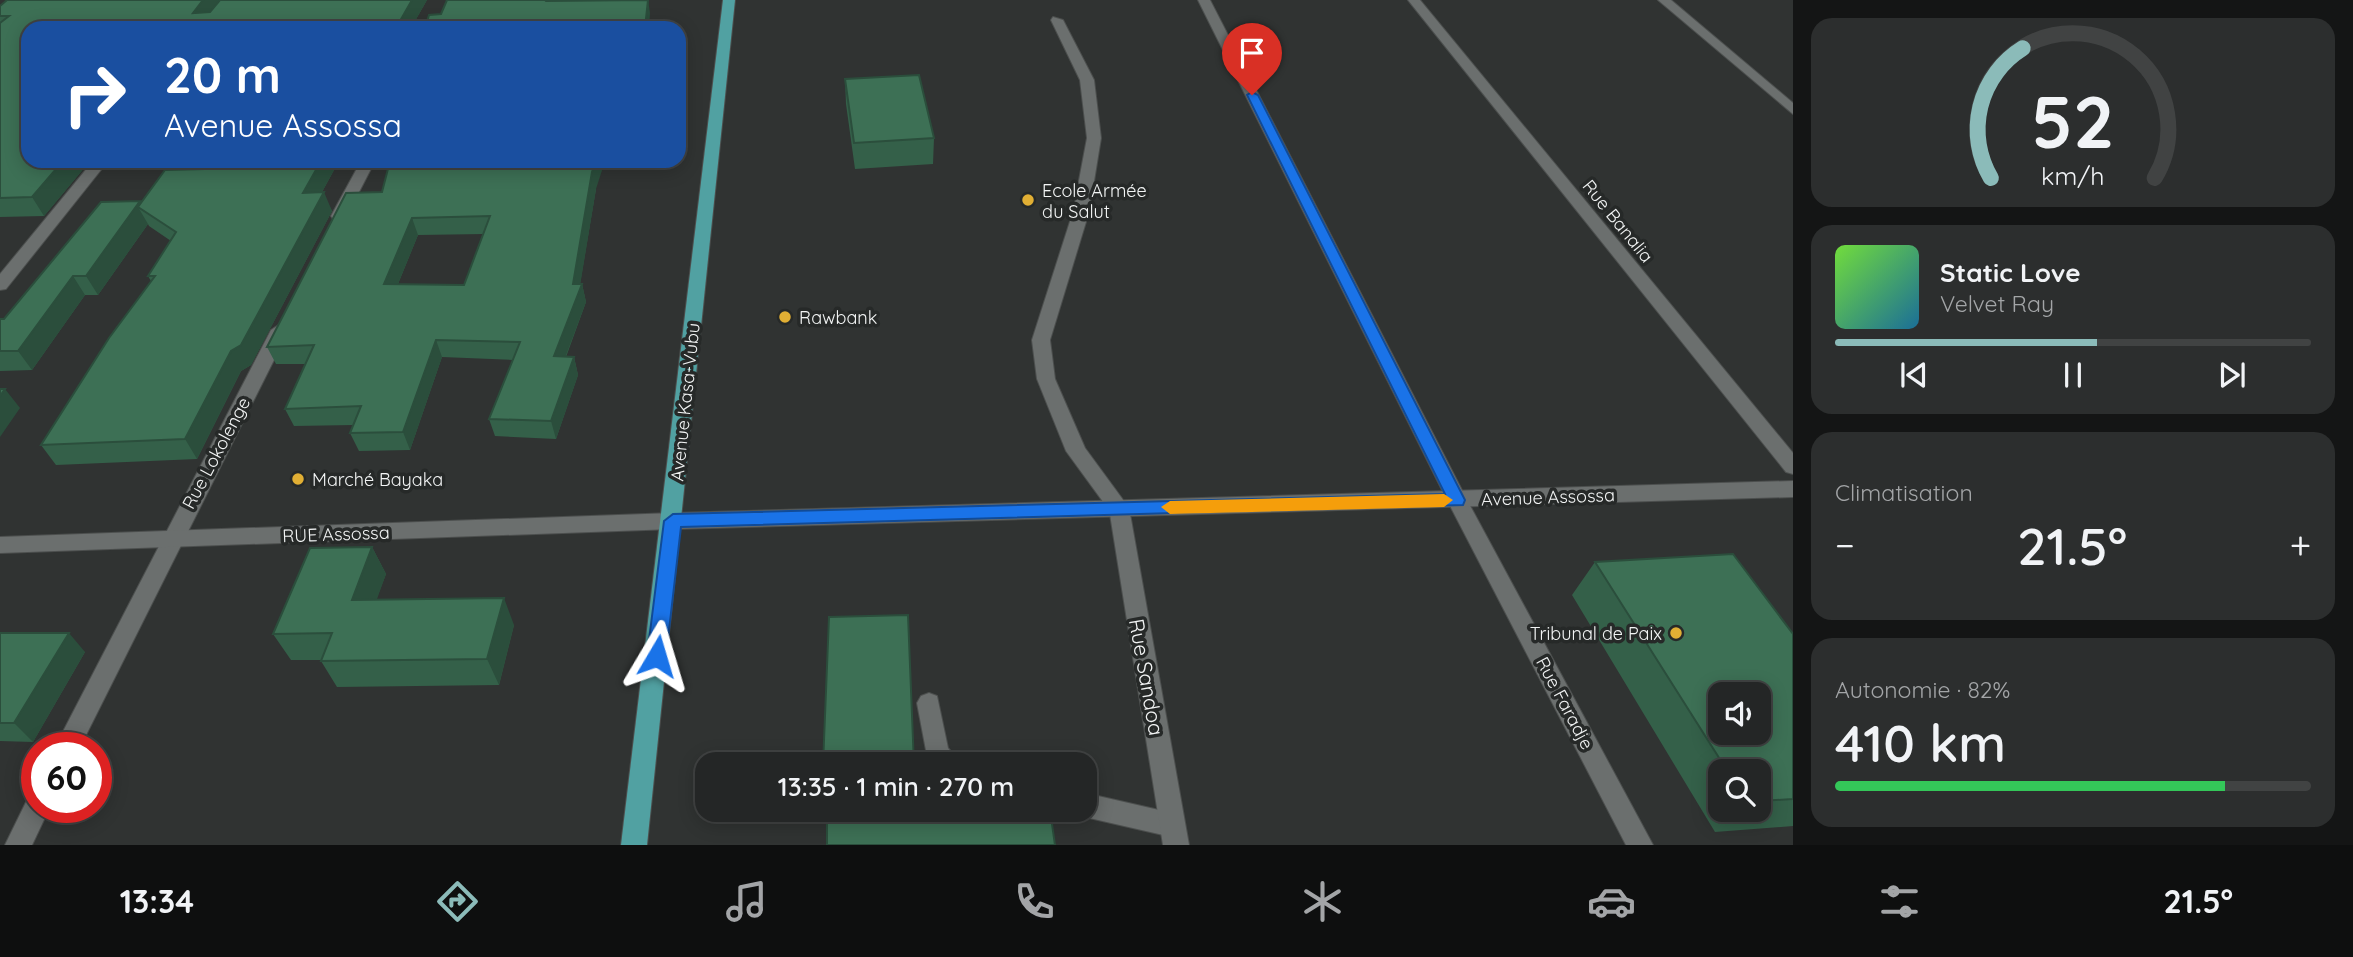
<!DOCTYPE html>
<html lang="fr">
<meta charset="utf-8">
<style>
body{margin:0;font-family:Quicksand,sans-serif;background:#2c2e2e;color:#f1f3f6;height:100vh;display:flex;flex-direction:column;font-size:26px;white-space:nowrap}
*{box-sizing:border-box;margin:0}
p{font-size:23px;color:#a3a5a7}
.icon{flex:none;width:38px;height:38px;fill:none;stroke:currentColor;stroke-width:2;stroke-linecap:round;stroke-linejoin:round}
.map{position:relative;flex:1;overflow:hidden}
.details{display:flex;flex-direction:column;gap:18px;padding:18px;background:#141515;width:560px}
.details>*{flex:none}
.banner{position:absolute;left:21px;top:21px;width:665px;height:147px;border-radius:21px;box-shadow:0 4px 18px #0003,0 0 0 2px #414343;background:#1a4fa0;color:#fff;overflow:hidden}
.buttons{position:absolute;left:1708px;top:682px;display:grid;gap:14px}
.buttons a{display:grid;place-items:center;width:63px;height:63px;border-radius:14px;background:#242626;box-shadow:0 4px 18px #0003,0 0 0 2px #414343;font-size:35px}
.speed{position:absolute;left:21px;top:732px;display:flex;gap:14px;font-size:35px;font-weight:700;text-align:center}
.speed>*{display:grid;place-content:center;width:91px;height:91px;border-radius:50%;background:#242626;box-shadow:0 4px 18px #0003,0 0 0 2px #414343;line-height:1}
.speed .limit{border:10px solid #d22;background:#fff;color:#111}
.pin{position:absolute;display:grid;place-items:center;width:60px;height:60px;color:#fff;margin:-72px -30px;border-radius:50% 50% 50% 0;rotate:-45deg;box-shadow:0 0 7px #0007}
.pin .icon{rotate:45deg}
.me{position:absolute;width:77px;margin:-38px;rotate:7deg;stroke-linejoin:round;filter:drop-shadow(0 0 5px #0008)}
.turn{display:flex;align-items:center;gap:24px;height:147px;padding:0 28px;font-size:32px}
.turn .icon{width:91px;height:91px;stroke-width:2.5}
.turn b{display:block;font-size:49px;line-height:60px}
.big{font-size:52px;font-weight:600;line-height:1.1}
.details .card{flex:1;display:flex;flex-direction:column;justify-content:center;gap:10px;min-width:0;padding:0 24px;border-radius:21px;background:#2c2e2e}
.details .dial{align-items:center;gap:0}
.dial svg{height:182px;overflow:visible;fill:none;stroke:#414343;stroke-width:7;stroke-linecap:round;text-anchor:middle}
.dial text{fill:#f1f3f6;stroke:none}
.song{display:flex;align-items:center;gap:21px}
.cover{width:84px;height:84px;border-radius:10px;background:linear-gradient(135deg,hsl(100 70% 55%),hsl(200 70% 35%))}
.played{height:7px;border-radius:4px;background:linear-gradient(90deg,#8bbbb9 55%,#414343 55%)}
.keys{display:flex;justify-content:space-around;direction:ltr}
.heat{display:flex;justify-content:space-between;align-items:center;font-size:38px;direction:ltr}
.charge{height:10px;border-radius:5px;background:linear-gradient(90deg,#34c759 82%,#414343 0)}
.trip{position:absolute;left:695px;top:752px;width:402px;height:70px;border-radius:21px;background:#242626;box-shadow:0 4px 18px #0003,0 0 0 2px #414343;font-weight:600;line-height:70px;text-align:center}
.tabs{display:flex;height:112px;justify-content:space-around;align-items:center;background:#0e0f0f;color:#a3a5a7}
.tabs .icon{width:49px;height:49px}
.tabs .on{color:#8bbbb9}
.tabs b{font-size:32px;color:#f1f3f6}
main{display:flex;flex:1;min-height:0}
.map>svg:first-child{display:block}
</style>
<main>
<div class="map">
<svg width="1793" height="845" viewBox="0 0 1793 845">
<rect width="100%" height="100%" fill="#303332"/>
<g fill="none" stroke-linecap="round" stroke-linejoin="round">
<defs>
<path id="service" d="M1053,17l10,3 31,60 7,58 -12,74 -39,128 5,39 30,69 44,60 -3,6h-14l-46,-63 -29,-72 -5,-39 41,-128 14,-74 -7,-58 -29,-60z
M929,693l8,3 11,52 14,17h-30l-4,-4 -11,-58 4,-7z
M1085,793l87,20 9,3 4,9 -4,9 -9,3 -87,-20 -10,-7h10z"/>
<path id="minor" d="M1198,0h12l257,500 186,345h-27l-179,-345z
M1408,0h12l373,453v21l-7,-2z
M1658,0h13l122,103v11z
M93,161h15l-102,128 -6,1v-16z
M361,161h14l-30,58h-12l-2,-3z
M280,324l9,6 -209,417h-25l216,-417z
M1119,500l7,2 3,6 60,337h-26l-54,-337 3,-6z
M37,795v12h13l-18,38h-27l23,-47z"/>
<path id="tertiary" d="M673,513l7,2 3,6 -3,6 -7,2 -673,24v-16z"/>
<path id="secondary" d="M1793,481v16l-1120,32 -7,-2 -3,-6 3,-6 7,-2z"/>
<path id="primary" d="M723,0h12l-88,845h-26z"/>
</defs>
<use href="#service" stroke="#4c4f4e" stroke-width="2"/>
<use href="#minor" stroke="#4c4f4e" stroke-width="2"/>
<use href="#tertiary" stroke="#4c4f4e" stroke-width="2"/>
<use href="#secondary" stroke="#4c4f4e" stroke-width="2"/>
<use href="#primary" stroke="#4c4f4e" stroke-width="2"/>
<use href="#service" fill="#6b6f6e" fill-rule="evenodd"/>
<use href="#minor" fill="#6b6f6e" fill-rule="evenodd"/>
<use href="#tertiary" fill="#6b6f6e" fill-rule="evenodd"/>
<use href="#secondary" fill="#6b6f6e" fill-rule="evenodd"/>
<use href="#primary" fill="#51a1a2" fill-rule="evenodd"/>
</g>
<path fill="#346049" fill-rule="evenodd" d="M7,0h420l-16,28h-383v133h62l-46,55 -44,1v-211z
M845,79l89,59 -1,26 -78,5 -9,-65z
M249,161h90l-17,31 10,19 -81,154 -10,6 -44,88 -141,6 -15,-20 110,-164 -3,-5 23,-35 -22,-15 -1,-2 -50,71h-13l-53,75 -32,1v-52h4l137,-116 104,-35z
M596,189l-16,95h2l4,18 -20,55h8l4,18 -22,64 -61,-3 -6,-17 24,-59 -71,-3 -32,93 -51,1 -9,-18 4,-8 -60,1 -9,-17 21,-45h-30l-9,-17 115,-155zM484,234l-20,51 -66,-1 20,-49z
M372,547l14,27 -10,26 138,25 -15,60 -162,2 -16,-26v-1h-30l-18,-26z
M1595,562l198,72v192l-78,6 -143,-237zM1720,772h39v38h-39z
M0,633l85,19 -52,90 -33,-1z"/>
<path fill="#2b4e3c" d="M203,0h21l-21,28 -10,-15z
M412,0h15l-16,28h-15z
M648,0l2,13 -1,15h-4z
M63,161h27l-46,55 -12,-19z
M321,161h18l-28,51 -8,-19z
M596,161h9l-9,28 -17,103 3,-8 4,18 -27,72 -5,-18 19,-72 19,-112z
M324,192l8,19 -81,154 -10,6 -44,88 -12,-20 46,-88z
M140,201l7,12 -9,-6 10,17 -50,71 -12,-19z
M412,218l6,17 -27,66 -7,-17z
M73,276l12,19 -53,75 -14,-19z
M436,340l6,17 -32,93 -7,-18z
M574,357l4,18 -22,64 -5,-18z
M5,389l15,19 -20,29v-41z
M372,547l14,27 -19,53 -15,-27z
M504,598l10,27 -15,60 -12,-26z
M69,633l16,19 -52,90 -19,-19z"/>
<path fill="#3d7055" stroke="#2b4e3c" stroke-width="2" fill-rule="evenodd" d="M7,0h196l-10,13 17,-1 10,-12h192l-16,28h-368v133h35l-31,36 -32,1v-175l9,-7h-9v-10z
M447,0h101l-1,1 101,-1 -3,28h-220l4,-13 12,-1z
M919,75l15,63 -80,5 -9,-64z
M249,161h72l-18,32 21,-1 -83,153 -10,6 -46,88 -144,6 68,-107 46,-62h-7l28,-44 -38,-25 27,-37 80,-2z
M390,161h206l-4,11 -19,112h9l-28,72 20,1 -23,64 -62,-2 31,-77 -84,-2 -33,92 -53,1 11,-27 -76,3 29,-64 -47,2 79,-154 36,-1zM490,216l-26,69 -80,-1 28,-66z
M140,201l-54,75h-13l-55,75h-18v-32h4l97,-117z
M0,389h5l-5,7z
M372,547l-20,53 152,-2 -17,61 -166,2 11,-28 -59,1 37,-86z
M1733,554l60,80v165l-34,2v-29h-31l-133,-210zM1720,695h39v38h-39z
M908,615l6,150h-91l6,-148z
M0,633h69l-55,90h-14z
M827,810h223l5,35h-228z"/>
<path fill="#1a73e8" stroke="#114b97" stroke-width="2" d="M1252,92l6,3 207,405 -2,5 -782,22 -15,129 -2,6h-14l-3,-6 17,-135 9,-7 772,-20 -198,-399z"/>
<path fill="#f59e0b" d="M1444,494l9,6 -9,7 -274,7 -9,-7 9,-6z"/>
<g fill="#e1af34" stroke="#262928" stroke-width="2.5">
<circle cx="1028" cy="200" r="7"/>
<circle cx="785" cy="317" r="7"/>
<circle cx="298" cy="479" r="7"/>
<circle cx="1676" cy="633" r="7"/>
</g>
<g text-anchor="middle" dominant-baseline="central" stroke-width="7" stroke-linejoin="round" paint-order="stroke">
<g font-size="18" fill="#f2f4f4" stroke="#262928" text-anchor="start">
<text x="1042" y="190">Ecole Armée<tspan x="1042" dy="21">du Salut</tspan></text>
<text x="799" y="317">Rawbank</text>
<text x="312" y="479">Marché Bayaka</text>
<text x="1662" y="633" text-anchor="end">Tribunal de Paix</text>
</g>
<g font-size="18" fill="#f2f4f4" stroke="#262928">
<text transform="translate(1618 221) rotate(51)">Rue Banalia</text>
<text transform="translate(685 402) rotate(-84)">Avenue Kasa-Vubu</text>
<text transform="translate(216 453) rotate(-62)">Rue Lokolenge</text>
<text transform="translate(1548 497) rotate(-2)">Avenue Assossa</text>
<text transform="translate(336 534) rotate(-2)">RUE Assossa</text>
<text transform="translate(1565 703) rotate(62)">Rue Faradje</text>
</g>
<g font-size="21" fill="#f2f4f4" stroke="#262928">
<text transform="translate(1147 677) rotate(80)">Rue Sandoa</text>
</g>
</g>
</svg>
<div class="buttons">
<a><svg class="icon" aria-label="sound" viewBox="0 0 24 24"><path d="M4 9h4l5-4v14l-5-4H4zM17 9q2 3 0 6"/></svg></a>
<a><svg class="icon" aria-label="search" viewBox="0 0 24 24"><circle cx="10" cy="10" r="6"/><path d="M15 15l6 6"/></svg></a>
</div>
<div class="speed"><div class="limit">60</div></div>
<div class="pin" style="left:1252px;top:95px;background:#d93025"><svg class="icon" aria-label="arrive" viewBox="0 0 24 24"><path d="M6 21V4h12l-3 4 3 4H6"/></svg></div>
<svg class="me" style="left:657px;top:656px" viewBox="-20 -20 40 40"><path d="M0-17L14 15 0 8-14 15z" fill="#1a73e8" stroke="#fff" stroke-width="4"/></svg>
<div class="trip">13:35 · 1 min · 270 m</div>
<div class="banner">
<div class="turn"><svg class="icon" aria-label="right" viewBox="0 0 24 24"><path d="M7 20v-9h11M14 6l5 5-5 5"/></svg><div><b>20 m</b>Avenue Assossa</div></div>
</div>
</div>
<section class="details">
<div class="card dial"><svg viewBox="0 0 100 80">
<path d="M14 69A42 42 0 1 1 86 69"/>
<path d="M14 69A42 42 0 0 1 28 12" stroke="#8bbbb9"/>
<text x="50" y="56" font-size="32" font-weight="700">52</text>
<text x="50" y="72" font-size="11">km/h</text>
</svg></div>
<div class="card">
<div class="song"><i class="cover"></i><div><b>Static Love</b><p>Velvet Ray</p></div></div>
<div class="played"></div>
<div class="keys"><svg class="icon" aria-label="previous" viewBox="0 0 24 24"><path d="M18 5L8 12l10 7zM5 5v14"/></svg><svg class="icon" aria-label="pause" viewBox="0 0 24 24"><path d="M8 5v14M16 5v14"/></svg><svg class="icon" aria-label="next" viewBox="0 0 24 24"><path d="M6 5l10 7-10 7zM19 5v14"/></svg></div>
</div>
<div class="card"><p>Climatisation</p>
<div class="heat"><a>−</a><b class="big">21.5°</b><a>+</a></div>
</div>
<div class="card"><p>Autonomie · 82%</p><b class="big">410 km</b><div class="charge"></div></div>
</section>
</main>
<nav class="tabs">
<b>13:34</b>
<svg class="icon on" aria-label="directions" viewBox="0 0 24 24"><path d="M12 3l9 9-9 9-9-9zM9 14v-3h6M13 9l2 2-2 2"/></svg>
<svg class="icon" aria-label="music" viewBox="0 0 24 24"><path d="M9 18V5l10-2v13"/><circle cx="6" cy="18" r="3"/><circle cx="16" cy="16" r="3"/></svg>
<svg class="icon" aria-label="phone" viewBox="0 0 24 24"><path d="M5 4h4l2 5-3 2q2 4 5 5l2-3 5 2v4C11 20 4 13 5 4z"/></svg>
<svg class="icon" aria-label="climate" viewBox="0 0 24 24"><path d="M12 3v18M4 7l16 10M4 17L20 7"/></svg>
<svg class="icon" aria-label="car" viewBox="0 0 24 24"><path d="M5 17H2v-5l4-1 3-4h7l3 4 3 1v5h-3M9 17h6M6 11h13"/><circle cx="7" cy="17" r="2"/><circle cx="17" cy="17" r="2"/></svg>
<svg class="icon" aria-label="filters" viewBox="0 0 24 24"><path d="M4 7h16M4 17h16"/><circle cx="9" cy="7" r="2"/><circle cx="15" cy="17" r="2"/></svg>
<b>21.5°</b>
</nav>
